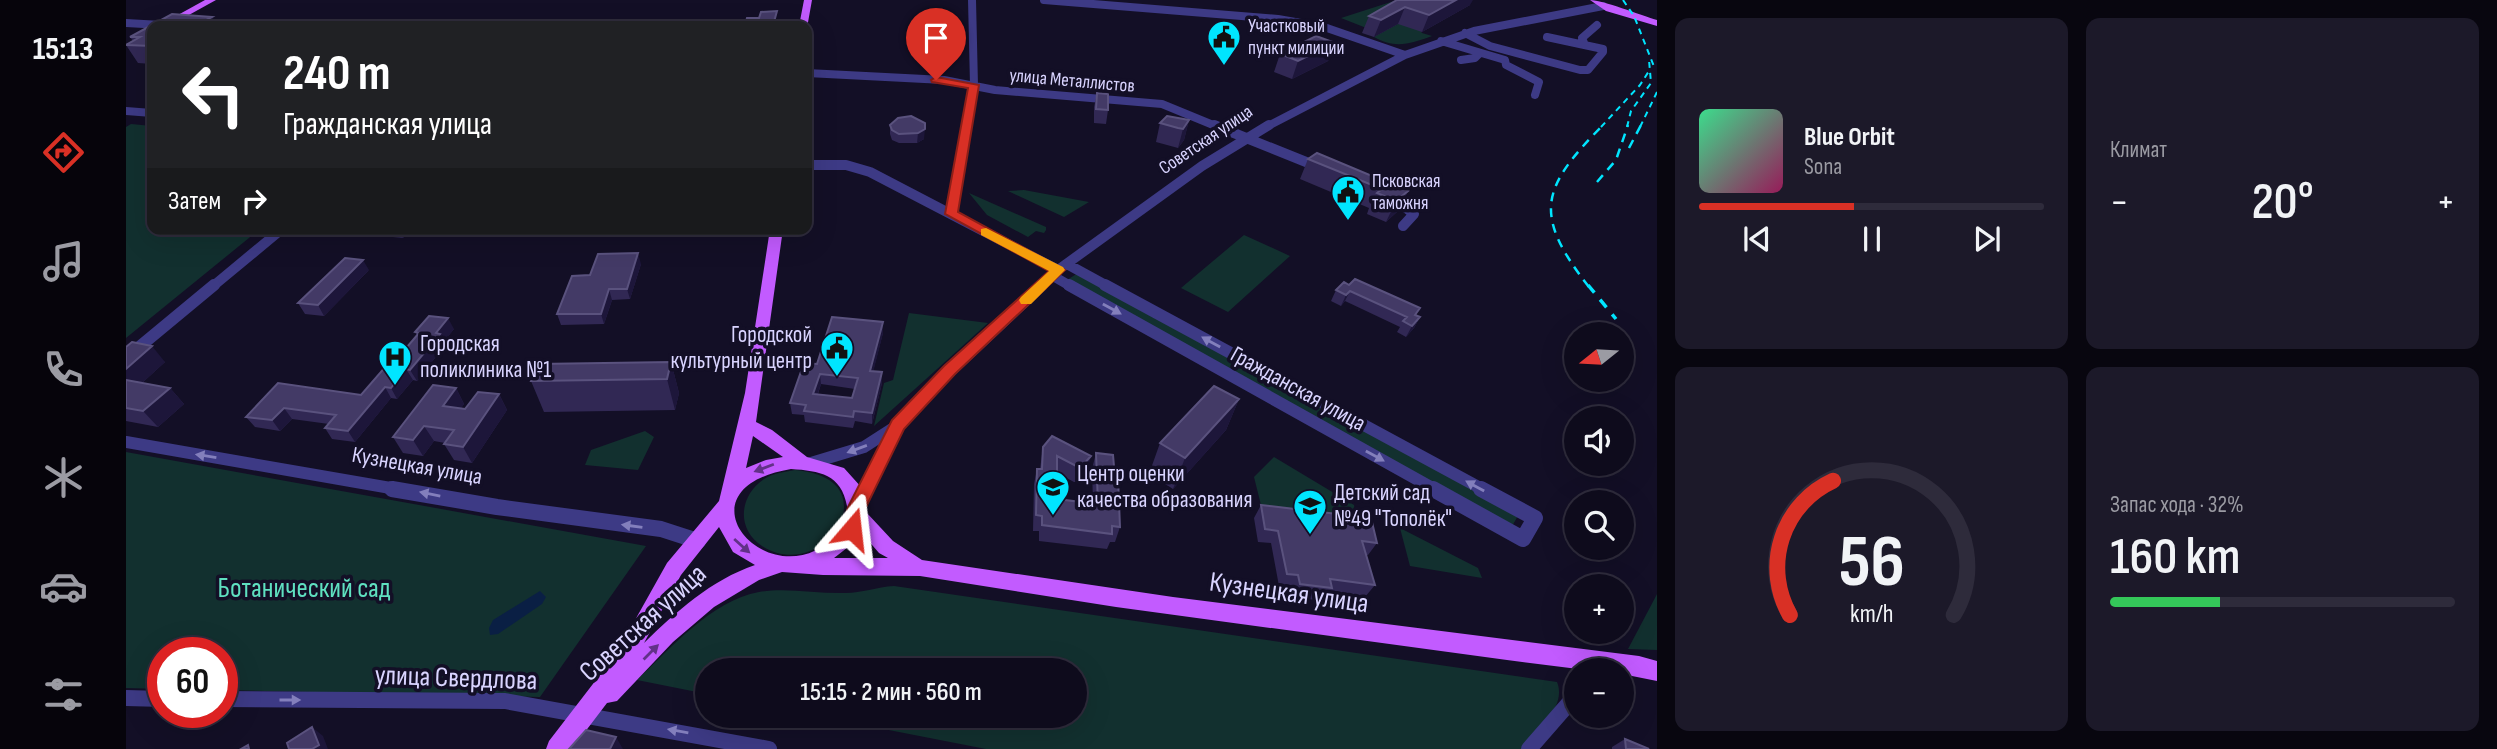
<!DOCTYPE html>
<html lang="ru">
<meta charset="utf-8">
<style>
body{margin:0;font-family:"Sofia Sans Condensed",sans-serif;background:#1c1929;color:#f1f3f6;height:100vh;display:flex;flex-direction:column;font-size:26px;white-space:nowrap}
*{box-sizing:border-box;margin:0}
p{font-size:23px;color:#9b9ba3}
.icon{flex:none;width:38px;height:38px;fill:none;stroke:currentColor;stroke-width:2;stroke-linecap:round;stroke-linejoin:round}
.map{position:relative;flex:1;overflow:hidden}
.drawer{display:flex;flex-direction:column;gap:18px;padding:18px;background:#08060f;width:840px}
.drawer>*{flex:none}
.guide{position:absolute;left:21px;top:21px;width:665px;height:214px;border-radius:14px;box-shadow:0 7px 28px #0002,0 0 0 2px #2e2b3b;background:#202124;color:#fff;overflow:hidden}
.needle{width:46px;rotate:252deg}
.buttons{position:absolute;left:1438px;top:322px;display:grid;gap:14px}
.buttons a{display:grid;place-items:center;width:70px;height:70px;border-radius:50%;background:#0e0b1c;box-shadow:0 7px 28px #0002,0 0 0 2px #2e2b3b;font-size:35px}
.speed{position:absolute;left:21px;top:637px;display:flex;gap:14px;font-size:35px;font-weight:700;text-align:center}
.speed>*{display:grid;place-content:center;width:91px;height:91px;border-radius:50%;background:#0e0b1c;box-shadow:0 7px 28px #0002,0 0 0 2px #2e2b3b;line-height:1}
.speed .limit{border:10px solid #d22;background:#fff;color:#111}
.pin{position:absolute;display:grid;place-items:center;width:60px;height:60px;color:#fff;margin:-72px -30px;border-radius:50% 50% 50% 0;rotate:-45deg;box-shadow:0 0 7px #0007}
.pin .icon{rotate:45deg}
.me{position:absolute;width:77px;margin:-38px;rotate:17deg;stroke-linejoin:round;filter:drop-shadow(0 0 5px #0008)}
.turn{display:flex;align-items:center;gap:24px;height:147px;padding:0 21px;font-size:32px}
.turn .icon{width:91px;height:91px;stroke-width:2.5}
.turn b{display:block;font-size:49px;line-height:60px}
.then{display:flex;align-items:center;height:66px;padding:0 21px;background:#0003;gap:14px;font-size:26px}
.big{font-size:52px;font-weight:600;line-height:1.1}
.drawer .widget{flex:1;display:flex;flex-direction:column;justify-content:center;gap:10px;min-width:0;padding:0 24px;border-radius:14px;background:#1c1929}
.drawer .dial{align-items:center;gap:0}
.dial svg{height:182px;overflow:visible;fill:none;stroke:#2e2b3b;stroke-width:7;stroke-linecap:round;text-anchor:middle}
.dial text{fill:#f1f3f6;stroke:none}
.song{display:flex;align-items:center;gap:21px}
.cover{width:84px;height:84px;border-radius:10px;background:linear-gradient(135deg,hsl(150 70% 55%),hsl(330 70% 35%))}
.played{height:7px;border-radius:4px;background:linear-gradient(90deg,#d93025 45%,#2e2b3b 45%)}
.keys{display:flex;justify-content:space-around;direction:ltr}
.heat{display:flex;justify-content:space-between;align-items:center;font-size:38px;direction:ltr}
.charge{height:10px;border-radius:5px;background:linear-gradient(90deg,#34c759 32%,#2e2b3b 0)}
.drawer .tiles{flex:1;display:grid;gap:18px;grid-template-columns:repeat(2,1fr)}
.trip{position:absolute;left:569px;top:658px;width:392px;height:70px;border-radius:35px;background:#0e0b1c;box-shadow:0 7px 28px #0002,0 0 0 2px #2e2b3b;font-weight:600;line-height:70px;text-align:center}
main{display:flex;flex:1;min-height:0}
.menu{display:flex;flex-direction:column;width:126px;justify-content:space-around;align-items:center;background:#06040b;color:#9b9ba3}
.menu .icon{width:49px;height:49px}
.menu .current{color:#d93025}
.menu b{font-size:32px;color:#f1f3f6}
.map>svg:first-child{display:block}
</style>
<main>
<nav class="menu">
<b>15:13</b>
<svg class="icon current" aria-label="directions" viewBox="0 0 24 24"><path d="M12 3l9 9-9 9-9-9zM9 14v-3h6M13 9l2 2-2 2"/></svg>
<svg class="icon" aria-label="music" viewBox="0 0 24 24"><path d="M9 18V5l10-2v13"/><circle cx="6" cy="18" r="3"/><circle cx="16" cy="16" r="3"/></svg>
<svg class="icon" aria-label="phone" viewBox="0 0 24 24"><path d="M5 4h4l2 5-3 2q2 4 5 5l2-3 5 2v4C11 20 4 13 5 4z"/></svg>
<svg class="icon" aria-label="climate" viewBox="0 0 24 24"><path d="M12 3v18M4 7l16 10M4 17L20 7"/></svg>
<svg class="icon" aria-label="car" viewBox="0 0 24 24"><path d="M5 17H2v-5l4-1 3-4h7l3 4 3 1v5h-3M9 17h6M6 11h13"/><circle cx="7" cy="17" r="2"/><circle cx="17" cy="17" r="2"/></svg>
<svg class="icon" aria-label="filters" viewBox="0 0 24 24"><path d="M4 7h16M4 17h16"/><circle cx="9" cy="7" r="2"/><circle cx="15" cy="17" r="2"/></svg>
</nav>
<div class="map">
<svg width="1531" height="749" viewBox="0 0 1531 749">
<rect width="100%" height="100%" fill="#130f26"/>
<path fill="#12302f" d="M1268,1h4l24,32 10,3c-22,8 -37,13 -58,1l5,-4 -38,-15z
M5,124l21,2v103h108l-134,109v-211z
M898,190l65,12 -25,15 -56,-26z
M843,193l77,34v3l-2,3 -8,-2 -8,6 -41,-22z
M1118,235l46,21 -62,56 -47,-24z
M952,273l441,241 -8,14 -444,-248z
M783,313l79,10 -114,103 10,-43 9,-3z
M519,431l9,6 -16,33 -53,-5 6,-15z
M0,452l520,94 -106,151 -318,-7v-37h-59v36l-37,-1z
M1148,457l80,48 2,12 -95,-12 -7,-28z
M669,470c98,8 29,116 -33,76 -26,-17 -23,-50 2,-67 10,-6 20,-7 31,-9z
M1274,528l78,40 4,10 -72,-12z
M768,586l663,96c10,24 -19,49 -34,67h-537l-169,-33h257v-46h-367v24l-70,-14c34,-32 74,-79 122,-88 27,-5 58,2 87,1 15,0 31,-6 48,-7z
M1531,594v56l-29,-1 28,-53z"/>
<path fill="#0a1f44" d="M414,591l6,6 -4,7 -44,30 -8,1 -1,-7 4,-8z"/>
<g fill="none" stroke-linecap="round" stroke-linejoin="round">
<path stroke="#3d3a85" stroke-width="8" d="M918,0l234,19 46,8 81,28
M0,23l53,3
M1339,33l25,13 90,24h8l15,-18v-3l-56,-12
M1315,41l64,19 1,5 33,17 -4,13
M1459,45l-3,-7 15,-13
M1335,60l14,-2 5,-5
M681,73l137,7 51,10 167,14 56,23
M0,111l26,2
M841,127l7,-42 -2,-85
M1140,127l139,-72 69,-24 129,-25"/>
<path stroke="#3d3a85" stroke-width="10" d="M1088,125l107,43
M681,165h39l24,7 188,98
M1264,196l24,18 -11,12
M825,214l16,-89
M941,264l42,23
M927,276l19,11
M86,287l70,-58
M914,287l18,-17 144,-104 67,-41"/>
<path stroke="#3d3a85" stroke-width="12" d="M943,285l367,205
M979,285l379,205
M0,358l88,-73
M0,442l276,48
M685,463l53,-16 28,-18
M739,490l23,-49 25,-35 129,-121"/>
<path stroke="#3d3a85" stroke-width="16" d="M266,489l105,18 164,22 37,12
M1307,489l90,50 12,-21 -54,-29
M731,507l9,-18
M0,698l37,1
M96,699l283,2 264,48
M1403,749l48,-55"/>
<path fill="#c25bff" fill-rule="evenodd" d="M79,0h11l-47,26h-11z
M678,0h8l-5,28 -8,-2z
M1464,0c13,0 50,15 67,20v6l-51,-15z
M644,229h13l-27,193 16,8 35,27 37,11 18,20 4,24 27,29 29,19 251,37 466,59 18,5v20l-35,-7v-4h-36l-79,-10 -391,-53 -196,-31 -97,-1 -41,-3 -23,8 -45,27 -41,35 -56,59 -10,2 -35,46h-26l3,-8 67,-87 51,-91 52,-62 26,-108zM627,436l30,21 -17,3 -20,8zM665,469c29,2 50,5 56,37 2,9 -1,18 -7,25 -64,76 -173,-41 -49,-62zM593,527l14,25 22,13c-44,15 -79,47 -111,78l37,-68zM734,531l19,22 9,5h-54l18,-14z"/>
<path stroke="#00e5ff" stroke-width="2" stroke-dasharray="6 5" stroke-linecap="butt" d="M1497,0l11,16 21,53
M1475,127l39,-42 9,-14
M1501,127l4,-16 20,-28 -2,-23
M1514,127l17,-35"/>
<path stroke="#00e5ff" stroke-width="2.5" stroke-dasharray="9 7" stroke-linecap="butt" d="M1503,148l12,-23
M1471,182l19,-22 12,-35
M1463,287c-57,-73 -48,-99 14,-162"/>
<path stroke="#00e5ff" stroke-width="3.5" stroke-dasharray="10 9" stroke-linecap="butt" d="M1462,285l28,34"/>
</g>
<path fill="#312854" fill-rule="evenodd" d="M1271,0l73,5 -48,27 -24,-8 -24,13 -12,-4 7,-17z
M46,14l40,3 6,9h-66v38l-14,-1 -12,-18 7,-4 -3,-4z
M1209,43l-7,18 -36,18 -18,-7 6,-18z
M971,93l11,17 -2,14 -12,-1v-16z
M772,118l26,21 -7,4h-18l-7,-3 -2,-6v-9z
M1063,120l-5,20 -6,8 -22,-6 4,-19z
M1182,159l100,32 -10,20 -12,11 -19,-8 2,-6 -69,-29z
M253,229h33l-9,9 -20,-2z
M515,264l-11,35 -18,1 -8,24 -43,1 -4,-11 33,-39z
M243,270l-45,46 -19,-2 -7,-11z
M1218,282l72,33 4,2 -6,11 -8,9 -9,-5 3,-5 -55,-26 -4,5 -10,-5 5,-11z
M757,322v11l-10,38 9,12 -10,41 -17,-3 -2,7 -48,-6 -1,-7 -12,-1 -2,-11 27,-39zM695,384l34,5 -3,9 -34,-4z
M328,329l-10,12 1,4 -28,36 -4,-1 -16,19 -6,-1 -36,44 -23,-3 -7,-11 4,-4 -37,-5 -12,12 -25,-4 -9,-10 32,-34 83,12 29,-28 27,-32 -2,-3z
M0,347l39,15 -23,21 28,5 14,16 -26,23 -32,-6z
M545,362l8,31 -4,17 -131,2 -13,-31z
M330,388l8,16 -3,4 4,1 34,-15 8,16 -35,53 -18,-3 -10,-16 1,-1 -11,-2 -11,15 -20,-3 -10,-16z
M1113,399l-13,31 -53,59 -24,-15 11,-31z
M926,436l35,36 -9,10h-4l-17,-9v26l36,4 -1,-34 4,-16 24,74 -5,15h-5l-3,7 -68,-8v-10h-6l1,-47 3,-15h3l3,-22z
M1135,505l116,38 -9,12h-2l9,30 -10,12 -36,-4 -6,8 -31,-4 -2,-10 -11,-1 -8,-43 -13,-1 -4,-24z
M1499,739l24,10h-37v-2z"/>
<path fill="#1d163a" d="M1330,0h17l-3,5 -48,27 7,-17z
M1279,7l-7,17 -24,13 7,-17z
M86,17l6,9h-23z
M1209,43l-7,18 -36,18 6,-18z
M1063,120l-5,20 -6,8 5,-19z
M799,129l-1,10 -7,4 1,-10z
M1282,191l-10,20 -12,11 10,-21z
M272,229h14l-9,9z
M512,253l3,11 -11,35 -3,-10z
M237,260l6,10 -45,46 -6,-11z
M483,289l3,11 -8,24 -3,-10z
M1224,291l-5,10 -4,5 5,-11z
M1294,317l-6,11 -8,9 6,-11z
M322,318l6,11 -10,12 1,4 -28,36 -7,-11 26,-37z
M757,322v11l-12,48 -1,-10z
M26,346l13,16 -35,32 -4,-4v-21z
M545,362l8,31 -4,17 -8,-31z
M280,369l7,11 -16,19 -6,-11z
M756,372v11l-10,41v-11z
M694,374l1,10 -7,20 -1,-10z
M259,387l6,11 -36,44 -7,-11z
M44,388l14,16 -26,23 -15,-16z
M330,388l8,16 -12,18 -9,-16z
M373,394l8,16 -35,53 -9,-16z
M1113,399l-13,31 -53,59 12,-31z
M158,408l8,11 -12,12 -8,-11z
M298,426l10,15 -11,15 -10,-16z
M965,456l-4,16 -9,10 4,-16z
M186,727l11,9 5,13h-16z
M490,737l7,12h-13z"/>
<path fill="#433a66" stroke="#5a527e" stroke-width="2" fill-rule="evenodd" d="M1271,0h59l-27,15 -24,-8 -24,13 -12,-4z
M651,11l-3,11h7l-1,4h-35l2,-8h12l2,-6z
M46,14l40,3 -17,9h-43v20l-26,-1 14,-8h-10z
M1190,36l19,7 -37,18 -18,-7z
M971,93l11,1v16l-12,-1z
M785,116l14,7v6l-7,4 -19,1 -7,-4 -2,-5 8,-7z
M1041,116l22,4 -6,9 -5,-1 -18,-5z
M1191,153l91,38 -12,10 -19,-8 5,-4 -74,-30z
M512,253l-11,36h-18l-8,25h-44l15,-38 18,-1 8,-21z
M219,258l18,2 -45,45 -20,-2z
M1229,279l65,29 -5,7 5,2 -8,9 -9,-5 4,-4 -57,-26 -4,4 -10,-5 8,-8 5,3z
M303,316l19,2 -12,15 4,1 -30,36 -4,-1 -15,19 -6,-1 -37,44 -23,-3 11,-13 -52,-7 -12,12 -26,-3 32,-34 83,12 25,-29 4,1 29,-34 -4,-1z
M706,317l51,5 -13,49 12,1 -10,41 -18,-2 -1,6 -49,-6 2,-6 -16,-2 14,-40 13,1zM694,374l38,4 -6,20 -39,-4z
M6,342l20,4 -26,23v-22z
M545,362l-4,17 -136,2 6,-17z
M0,380l44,8 -27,23 -17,-3z
M307,385l23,3 -13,18 22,3 13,-17 21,2 -36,53 -19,-3 10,-14 -30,-4 -11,14 -20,-3z
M1088,386l25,13 -54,59 -25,-15z
M926,436l39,20 -9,10 -4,1 -21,-11v43l41,5 -2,-51 17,2 2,23h3l2,49 -8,-1v8l-70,-9v-9l-6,-1 1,-46h5l1,-22z
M1135,505l110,13 6,25 -15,-2 13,44 -45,-6 2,9 -32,-4 -2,-9 -11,-1 -9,-43 -13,-2z
M186,727l7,18 -7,4h-23l-2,-6z
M460,730l30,7 -6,12h-41z
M1499,739l24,10h-23z
M122,745l1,4h-8z"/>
<defs><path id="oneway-solid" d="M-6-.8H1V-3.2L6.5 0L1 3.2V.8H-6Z" transform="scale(1.75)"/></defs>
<g fill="#837fbc">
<use href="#oneway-solid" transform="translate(986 309) rotate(29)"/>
<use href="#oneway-solid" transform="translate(1085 342) rotate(-151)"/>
<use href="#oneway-solid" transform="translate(731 449) rotate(160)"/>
<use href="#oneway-solid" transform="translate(80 456) rotate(-171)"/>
<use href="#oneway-solid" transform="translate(1249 456) rotate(29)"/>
<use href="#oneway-solid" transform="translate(1349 486) rotate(-151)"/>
<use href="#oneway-solid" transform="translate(304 494) rotate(-169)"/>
<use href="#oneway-solid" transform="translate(506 526) rotate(-172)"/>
<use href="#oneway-solid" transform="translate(164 700)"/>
<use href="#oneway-solid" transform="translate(552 731) rotate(-170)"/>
</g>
<g fill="#623188">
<use href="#oneway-solid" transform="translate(638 468) rotate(159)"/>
<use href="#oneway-solid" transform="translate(616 546) rotate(42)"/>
<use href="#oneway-solid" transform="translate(525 652) rotate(-45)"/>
</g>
<path fill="#d93025" stroke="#8d1f18" stroke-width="2" d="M810,77l43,8 -21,127 107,58 -110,104 -51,55 -38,78 -7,28 -7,2 -7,-2 -3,-6 6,-22 44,-87 52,-54 105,-95 -104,-57 23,-126 -36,-6 -1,-2z"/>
<path fill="#f59e0b" d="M860,228l77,39 2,3 -34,34h-10l-2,-4 2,-3 28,-26 -68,-36v-6z"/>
<defs>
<symbol id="civic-pin" viewBox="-11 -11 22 30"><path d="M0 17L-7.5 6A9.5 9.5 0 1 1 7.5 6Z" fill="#00e5ff" stroke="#130f26"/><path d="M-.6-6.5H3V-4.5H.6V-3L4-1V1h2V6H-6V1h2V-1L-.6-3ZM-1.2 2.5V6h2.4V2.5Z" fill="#111"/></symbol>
<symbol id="hospital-pin" viewBox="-11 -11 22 30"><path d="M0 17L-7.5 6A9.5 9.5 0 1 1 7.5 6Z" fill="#00e5ff" stroke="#130f26"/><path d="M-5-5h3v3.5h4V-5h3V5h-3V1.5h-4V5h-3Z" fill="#111"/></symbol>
<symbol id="university-pin" viewBox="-11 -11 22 30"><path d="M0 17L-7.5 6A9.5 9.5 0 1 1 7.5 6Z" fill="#00e5ff" stroke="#130f26"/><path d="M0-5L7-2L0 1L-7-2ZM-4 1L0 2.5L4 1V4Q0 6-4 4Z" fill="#111"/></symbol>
<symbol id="school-pin" viewBox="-11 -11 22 30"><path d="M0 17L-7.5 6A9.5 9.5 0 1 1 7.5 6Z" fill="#00e5ff" stroke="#130f26"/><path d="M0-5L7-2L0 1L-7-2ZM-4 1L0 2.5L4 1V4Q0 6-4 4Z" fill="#111"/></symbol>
</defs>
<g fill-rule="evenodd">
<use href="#civic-pin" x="1079" y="18" width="38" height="52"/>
<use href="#civic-pin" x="1203" y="173" width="38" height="52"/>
<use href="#civic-pin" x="692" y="329" width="38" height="52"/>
<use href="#hospital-pin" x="250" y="338" width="38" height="52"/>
<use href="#university-pin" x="908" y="468" width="38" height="52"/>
<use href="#school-pin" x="1165" y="487" width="38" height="52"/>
</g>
<g text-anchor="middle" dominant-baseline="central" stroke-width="7" stroke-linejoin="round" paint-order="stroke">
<g font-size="19" fill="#d9d4ff" stroke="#130f26" text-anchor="start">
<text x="1122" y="26">Участковый<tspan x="1122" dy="22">пункт милиции</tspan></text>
<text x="1246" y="181">Псковская<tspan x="1246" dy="22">таможня</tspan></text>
</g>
<g font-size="19" fill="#d9d4ff" stroke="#130f26">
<text transform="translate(946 81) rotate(5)">улица Металлистов</text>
<text transform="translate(1080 140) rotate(-34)">Советская улица</text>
</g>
<g font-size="23" fill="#d9d4ff" stroke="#130f26" text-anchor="start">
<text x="686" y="335" text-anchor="end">Городской<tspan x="686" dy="26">культурный центр</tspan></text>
<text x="294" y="344">Городская<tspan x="294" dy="26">поликлиника №1</tspan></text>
<text x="951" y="474">Центр оценки<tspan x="951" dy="26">качества образования</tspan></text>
<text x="1208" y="493">Детский сад<tspan x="1208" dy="26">№49 "Тополёк"</tspan></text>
</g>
<g font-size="23" fill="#d9d4ff" stroke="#130f26">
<text transform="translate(1172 389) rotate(29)">Гражданская улица</text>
<text transform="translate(291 466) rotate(10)">Кузнецкая улица</text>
</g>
<g font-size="28" fill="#5fe0c0" stroke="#130f26">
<text x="178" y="588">Ботанический сад</text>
</g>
<g font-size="28" fill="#d9d4ff" stroke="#130f26">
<text transform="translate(1163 593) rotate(8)">Кузнецкая улица</text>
<text transform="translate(517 623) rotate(-42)">Советская улица</text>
<text transform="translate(330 678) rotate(2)">улица Свердлова</text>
</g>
</g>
</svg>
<div class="buttons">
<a><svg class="needle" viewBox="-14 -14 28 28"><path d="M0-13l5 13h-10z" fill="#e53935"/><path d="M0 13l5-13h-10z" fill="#9b9ba3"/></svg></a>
<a><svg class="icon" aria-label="sound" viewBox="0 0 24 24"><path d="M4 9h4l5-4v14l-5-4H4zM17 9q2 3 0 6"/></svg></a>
<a><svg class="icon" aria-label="search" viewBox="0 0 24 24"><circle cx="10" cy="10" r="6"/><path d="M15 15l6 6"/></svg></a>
<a>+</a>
<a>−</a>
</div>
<div class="speed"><div class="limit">60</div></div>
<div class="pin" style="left:810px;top:80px;background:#d93025"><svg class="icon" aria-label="arrive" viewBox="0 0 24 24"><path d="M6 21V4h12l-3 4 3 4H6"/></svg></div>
<svg class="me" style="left:726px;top:529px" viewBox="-20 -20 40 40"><path d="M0-17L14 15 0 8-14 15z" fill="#d93025" stroke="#fff" stroke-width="4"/></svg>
<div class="trip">15:15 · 2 мин · 560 m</div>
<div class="guide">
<div class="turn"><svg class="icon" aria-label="left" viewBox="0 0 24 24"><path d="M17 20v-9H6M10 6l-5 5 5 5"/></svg><div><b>240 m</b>Гражданская улица</div></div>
<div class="then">Затем<svg class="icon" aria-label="right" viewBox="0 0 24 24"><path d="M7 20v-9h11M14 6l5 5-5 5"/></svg></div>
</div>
</div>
<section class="drawer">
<div class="tiles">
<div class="widget">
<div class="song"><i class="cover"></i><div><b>Blue Orbit</b><p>Sona</p></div></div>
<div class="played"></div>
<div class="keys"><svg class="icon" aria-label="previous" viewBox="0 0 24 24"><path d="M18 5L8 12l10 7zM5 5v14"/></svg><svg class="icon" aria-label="pause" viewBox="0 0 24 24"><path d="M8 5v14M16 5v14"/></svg><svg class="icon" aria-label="next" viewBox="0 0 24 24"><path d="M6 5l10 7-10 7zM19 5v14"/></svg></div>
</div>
<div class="widget"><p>Климат</p>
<div class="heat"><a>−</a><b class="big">20°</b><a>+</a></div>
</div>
<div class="widget dial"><svg viewBox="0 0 100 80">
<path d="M14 69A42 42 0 1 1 86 69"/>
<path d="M14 69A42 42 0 0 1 33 10" stroke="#d93025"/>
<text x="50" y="56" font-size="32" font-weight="700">56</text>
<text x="50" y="72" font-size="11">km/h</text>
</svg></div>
<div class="widget"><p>Запас хода · 32%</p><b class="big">160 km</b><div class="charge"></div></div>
</div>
</section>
</main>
